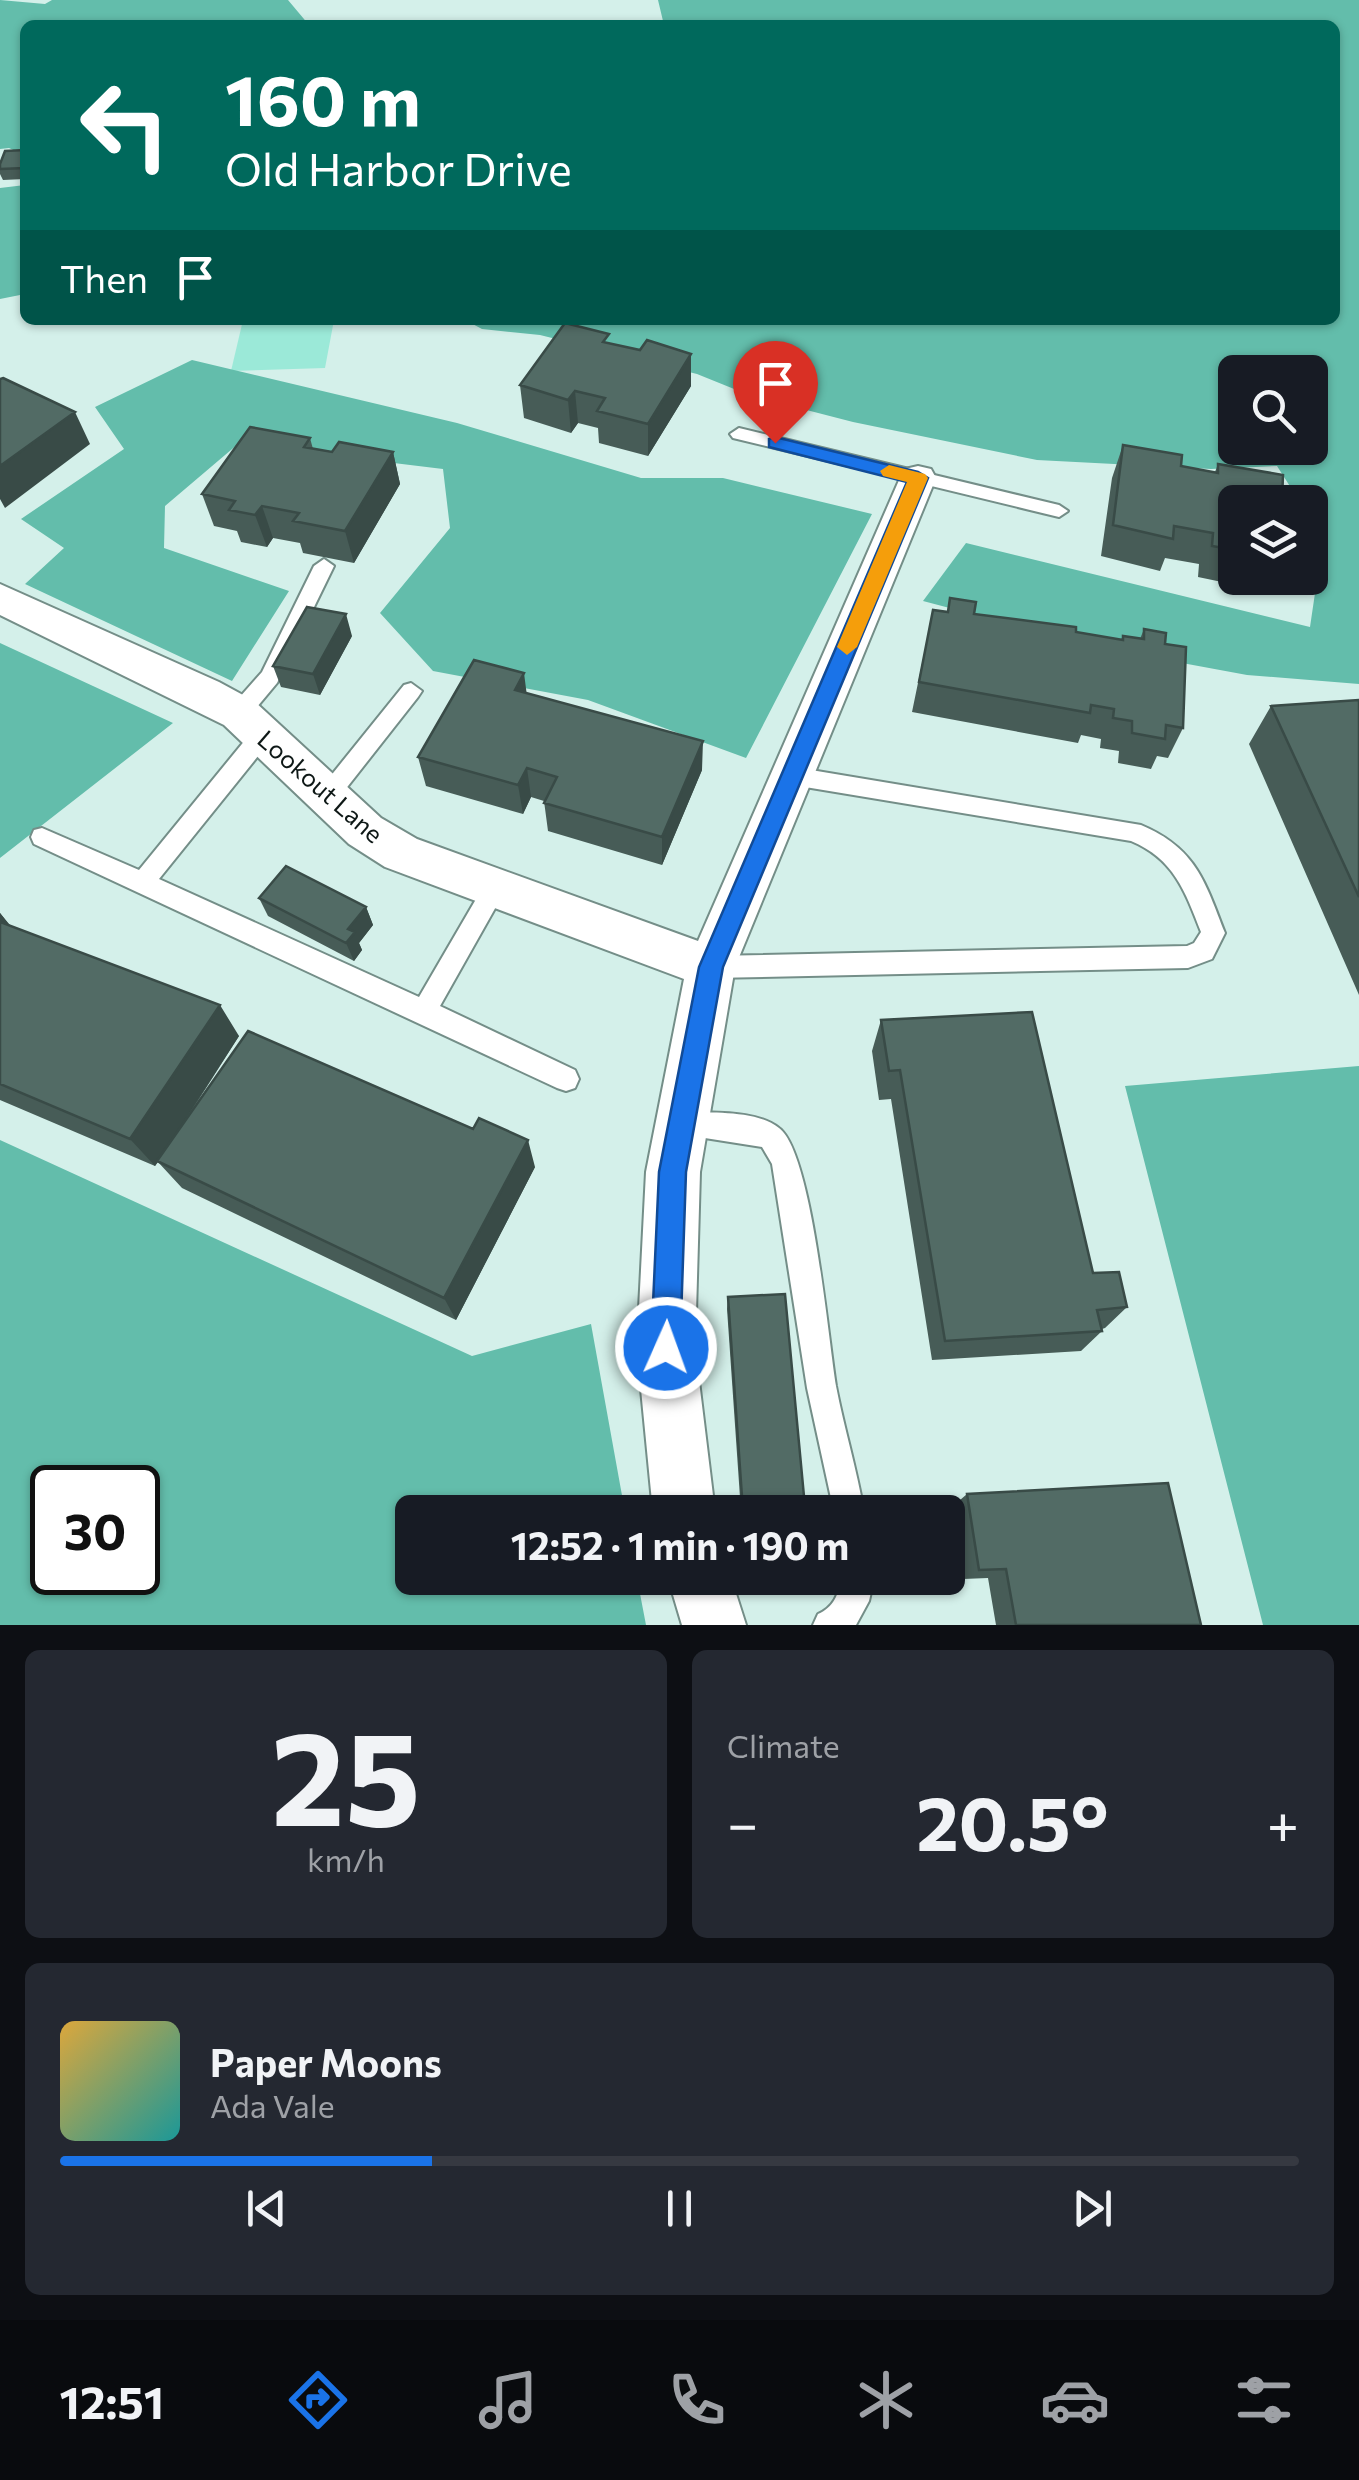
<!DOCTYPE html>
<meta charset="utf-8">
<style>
body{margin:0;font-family:Commissioner,sans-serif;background:#242831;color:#f1f3f6;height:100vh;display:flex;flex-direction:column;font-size:38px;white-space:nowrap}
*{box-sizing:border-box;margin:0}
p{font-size:32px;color:#9ea1a6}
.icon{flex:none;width:55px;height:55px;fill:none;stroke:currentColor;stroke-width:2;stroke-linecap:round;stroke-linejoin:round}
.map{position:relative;height:1625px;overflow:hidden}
.sheet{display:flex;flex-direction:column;gap:25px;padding:25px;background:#0d0f14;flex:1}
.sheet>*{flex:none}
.top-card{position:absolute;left:20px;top:20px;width:1320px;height:305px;border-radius:15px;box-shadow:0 2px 8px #0004;background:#00695c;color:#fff;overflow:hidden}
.tools{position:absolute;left:1218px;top:355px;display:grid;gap:20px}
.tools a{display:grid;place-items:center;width:110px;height:110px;border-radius:15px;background:#171b24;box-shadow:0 2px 8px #0004;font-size:50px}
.speed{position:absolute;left:30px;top:1465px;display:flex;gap:20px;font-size:50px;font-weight:700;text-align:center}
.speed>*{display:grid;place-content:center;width:130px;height:130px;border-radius:50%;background:#171b24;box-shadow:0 2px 8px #0004;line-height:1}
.speed .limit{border:5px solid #111;border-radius:15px;background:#fff;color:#111}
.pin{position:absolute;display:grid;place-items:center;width:85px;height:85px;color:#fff;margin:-102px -42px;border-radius:50% 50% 50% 0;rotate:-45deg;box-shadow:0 0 10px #0007}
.pin .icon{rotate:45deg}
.me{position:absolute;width:110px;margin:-55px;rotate:2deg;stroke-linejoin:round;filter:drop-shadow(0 0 8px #0008)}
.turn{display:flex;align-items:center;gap:35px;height:210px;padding:0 40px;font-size:45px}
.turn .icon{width:130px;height:130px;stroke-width:2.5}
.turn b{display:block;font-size:70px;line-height:85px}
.then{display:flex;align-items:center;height:95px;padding:0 40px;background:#0003;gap:20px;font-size:38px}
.big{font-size:75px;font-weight:700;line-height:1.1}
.sheet .card{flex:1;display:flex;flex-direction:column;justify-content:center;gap:15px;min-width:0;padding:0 35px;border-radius:15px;background:#242831}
.sheet .dial{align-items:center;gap:0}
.dial b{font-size:130px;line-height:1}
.song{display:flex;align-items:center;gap:30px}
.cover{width:120px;height:120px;border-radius:15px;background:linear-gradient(135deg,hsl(40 70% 55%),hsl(180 70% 35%))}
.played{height:10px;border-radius:5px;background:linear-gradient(90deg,#1a73e8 30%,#363941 30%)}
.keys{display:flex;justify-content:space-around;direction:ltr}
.heat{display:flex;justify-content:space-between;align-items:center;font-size:55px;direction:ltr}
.sheet .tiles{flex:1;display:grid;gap:25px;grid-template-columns:1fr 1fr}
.card:last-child{grid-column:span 2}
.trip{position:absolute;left:395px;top:1495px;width:570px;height:100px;border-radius:15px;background:#171b24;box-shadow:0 2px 8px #0004;font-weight:700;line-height:100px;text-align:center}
.menu{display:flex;height:160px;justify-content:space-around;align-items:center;background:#090b0e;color:#9ea1a6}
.menu .icon{width:70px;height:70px}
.menu .active{color:#1a73e8}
.menu b{font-size:45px;color:#f1f3f6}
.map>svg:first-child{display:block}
</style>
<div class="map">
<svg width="1359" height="1625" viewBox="0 0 1359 1625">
<rect width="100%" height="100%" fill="#d4f0ea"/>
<path fill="#9be9d8" d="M243,320h91l-9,48 -94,3z"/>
<path fill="#63bdab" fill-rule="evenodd" d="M0,0l45,4 7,-4h236l21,25h-284l-1,130 -15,-7 -9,1z
M658,0h701v684l-112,-9 -146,-27 -178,-47 43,-58 344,84 13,-88 -13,-21v-16h-10l-23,-36 -66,3 -174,-9 -184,-38 -104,-27 -52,-21 -157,-39 -58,-6 -17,-9h870v-295h-678l6,-4zM1235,372h75v76h-75z
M25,185v109l-25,5v-111z
M192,360l265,63 184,55h82l149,36 -126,244 -158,-58 -155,-29 -53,-58 70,-85 -7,-59 -205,-25 -73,62 -1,42 125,43 -57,90 -207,-97 39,-36 -43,-29 103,-70 -29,-42z
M0,643l173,80 -173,135z
M1359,1066v559h-96l-138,-539z
M0,1140l472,216 119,-32 34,188h-213v66h225l9,47h-646zM52,1488h86v84h-86z"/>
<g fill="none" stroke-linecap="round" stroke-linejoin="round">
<defs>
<path id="lane" d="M739,428l320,77 9,6 -9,6 -326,-79 -3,-4z
M324,559l10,7 -57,117 -30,36h-16l-3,-6 3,-6 31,-35 52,-106z
M411,683l11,8 -4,6 -81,103h-16l-3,-6 3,-6 83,-103z
M263,726l11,8 -3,6 -112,139 260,118 67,-115 8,-3 8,3 4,7 -4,7 -62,110 135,64 4,9 -4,9 -9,3 -9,-3 -523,-244 -3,-7 3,-7 8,-2 97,42 116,-142z
M793,767l348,58c55,23 64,57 84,108l-13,26 -24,9 -477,10 -9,-3 -3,-8 3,-8 9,-3 476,-10 7,-3 7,-11c-16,-41 -27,-73 -70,-91l-338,-56 -8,-3 -3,-6 3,-6z
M682,1111c28,3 73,-2 97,17 33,24 49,210 57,258 8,42 21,84 28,126h-30l-27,-124 -35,-224 -10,-17 -89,-14 -4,-9 4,-9z
M842,1578h32l-5,23 -13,24h-43l5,-11c16,-7 20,-19 24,-36z"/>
<path id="street" d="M918,466l13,3 5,9 -201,489 -35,205 -5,176 20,164h-62l-16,-164 9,-176 38,-193 -299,-112 -36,-23 -125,-119 -224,-110v-31l219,98 35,19 127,117 36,21 281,102 202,-463 5,-9z
M668,1578h63l15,47h-64z"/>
</defs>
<use href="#lane" stroke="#748e88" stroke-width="4"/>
<use href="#street" stroke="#748e88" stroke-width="4"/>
<use href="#lane" fill="#fff" fill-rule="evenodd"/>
<use href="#street" fill="#fff" fill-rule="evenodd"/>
</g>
<path fill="#475c57" d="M25,150v29l-22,1 -3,-6v-10z
M609,343l82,43 -43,70 -49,-13 -1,-15 -20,-5 -7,10 -47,-15 -4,-33z
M310,438l3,11 19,3h61l7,32 -46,79 -51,-10 -3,-10 -27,-5 -6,9 -26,-5 -4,-11 -23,-5 -12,-32z
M1123,445l58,21 34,6 3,-8 17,38v76h26l-4,6 -9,-2 -2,5 -48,-10 1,-13 -34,-6 -5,13 -59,-15 11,-78z
M950,598l24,16 147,26 2,-4 17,3 4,-10 21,15 18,84 -15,30 -11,-2 -6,13 -33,-6 1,-12 -19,-3 1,-9 -20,-4 -3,8 -166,-31 21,-102 14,2z
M352,636l-32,59 -39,-8 -8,-21z
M527,693l175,77 -40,95 -114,-34 -4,-30 -13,-4 -8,17 -97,-28 -8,-29z
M1359,700v295l-110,-251 22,-38z
M259,898l107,9 7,18 -14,18 3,7 -8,11 -86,-45z
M0,913l10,13 229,110 -64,101 360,30 -79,153 -274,-132 -24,-26 -3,4 -155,-66z
M881,1020l212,253 34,34 -22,21 -3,1v2l-21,20 -149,9 -41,-261 -12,1 -7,-49z
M728,1297l77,210 -3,5h-61l-14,-203z
M967,1494l234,131h-205l-8,-47 -25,1 -11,-72z"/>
<path fill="#394b47" d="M691,354v32l-43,70v-32z
M575,391l3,32 -7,10 -3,-33z
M75,412l15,32 -85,64 -5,-9v-33z
M393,452l7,32 -46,79 -9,-32z
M262,506l11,32 -6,9 -12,-32z
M346,614l6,22 -32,59 -7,-21z
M524,673l4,31 -13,-14z
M703,741l-1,29 -40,95v-28z
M527,768l4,29 -8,17 -5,-29z
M366,907l7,18 -14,18 3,7 -8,11 -8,-18 2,-14z
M0,913l23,28 -23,-9z
M220,1005l19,31 -84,130 -25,-27z
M528,1140l7,27 -79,153 -12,-22z"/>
<path fill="#526b65" stroke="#394b47" stroke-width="2.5" d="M25,150v18l-25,1v-5l5,-13z
M565,323l44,11 -6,8 37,8 7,-10 44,14 -43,70 -51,-13 8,-13 -30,-7 -7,9 -48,-15z
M3,378l72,34 -75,54v-87z
M250,427l60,11 -6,9 28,5 7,-10 54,10 -48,79 -52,-10 6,-8 -37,-7 -7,9 -26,-5 6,-9 -33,-7z
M1123,445l59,10 -1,11 37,7v-9l65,11 -1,27h-47v48l-23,-4 1,-13 -39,-7 -1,13 -60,-14z
M950,598l26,4 -2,12 102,13v5l47,8v-4l21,3v-10l22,4 -1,11 21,3 -3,81 -17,-3 -1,14 -33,-6v-12l-19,-3 1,-9 -23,-4 -1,8 -171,-31 14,-72 15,2z
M307,607l39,7 -33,60 -40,-8z
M474,660l50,13 -9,17 188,51 -41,96 -118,-34 13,-26 -30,-9 -9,17 -100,-28z
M1359,700v197l-88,-191z
M286,866l80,41 -18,22 7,3 -9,11 -87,-45z
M0,922l220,83 -90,134 -130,-55z
M1032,1012l61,261 26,-1 8,35 -30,3 5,21 -157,10 -45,-271 -11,1 -8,-51z
M248,1031l225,98 6,-11 49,22 -84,158 -287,-137z
M785,1294l20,213 -62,4 -15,-214z
M1168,1483l33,142h-185l-10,-56 -27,1 -12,-76z"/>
<path fill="#1a73e8" stroke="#114b97" stroke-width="2.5" d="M775,437l143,35 10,6 -205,489 -37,205 -6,176 -4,11 -10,4 -11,-4 -4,-11 8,-176 40,-205 208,-485 -138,-35v-8z"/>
<path fill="#f59e0b" d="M889,465l36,9 3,4 -71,169 -10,8 -10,-8 70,-165 -24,-6 -3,-5z"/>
<g text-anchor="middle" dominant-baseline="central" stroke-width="8" stroke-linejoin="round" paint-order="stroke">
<g font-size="25" fill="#0e1816" stroke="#fff">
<text transform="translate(321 786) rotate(41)">Lookout Lane</text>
</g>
</g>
</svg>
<div class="tools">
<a><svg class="icon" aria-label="search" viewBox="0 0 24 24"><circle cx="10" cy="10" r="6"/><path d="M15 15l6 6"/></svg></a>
<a><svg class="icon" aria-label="layers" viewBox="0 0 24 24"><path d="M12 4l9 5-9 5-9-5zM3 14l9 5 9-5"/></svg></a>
</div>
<div class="speed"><div class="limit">30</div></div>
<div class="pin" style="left:775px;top:443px;background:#d93025"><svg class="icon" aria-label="arrive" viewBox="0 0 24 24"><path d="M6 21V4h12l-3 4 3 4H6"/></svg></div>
<svg class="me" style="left:666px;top:1348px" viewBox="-20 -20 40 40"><circle r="17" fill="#1a73e8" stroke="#fff" stroke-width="3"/><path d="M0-11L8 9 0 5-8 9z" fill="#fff"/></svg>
<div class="trip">12:52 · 1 min · 190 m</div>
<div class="top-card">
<div class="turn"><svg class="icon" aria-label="left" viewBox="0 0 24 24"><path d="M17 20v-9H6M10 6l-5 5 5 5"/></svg><div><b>160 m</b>Old Harbor Drive</div></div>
<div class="then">Then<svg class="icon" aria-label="arrive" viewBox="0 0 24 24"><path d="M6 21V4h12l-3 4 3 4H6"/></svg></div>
</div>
</div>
<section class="sheet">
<div class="tiles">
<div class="card dial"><b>25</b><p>km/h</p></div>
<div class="card"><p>Climate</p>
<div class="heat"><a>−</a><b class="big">20.5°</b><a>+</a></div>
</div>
<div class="card">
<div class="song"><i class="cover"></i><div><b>Paper Moons</b><p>Ada Vale</p></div></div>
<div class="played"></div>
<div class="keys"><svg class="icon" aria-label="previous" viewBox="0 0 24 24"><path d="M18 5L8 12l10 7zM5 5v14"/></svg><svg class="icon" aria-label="pause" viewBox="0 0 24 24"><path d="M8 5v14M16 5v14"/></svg><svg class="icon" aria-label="next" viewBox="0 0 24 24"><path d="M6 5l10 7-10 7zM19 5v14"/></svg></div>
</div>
</div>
</section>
<nav class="menu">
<b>12:51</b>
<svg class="icon active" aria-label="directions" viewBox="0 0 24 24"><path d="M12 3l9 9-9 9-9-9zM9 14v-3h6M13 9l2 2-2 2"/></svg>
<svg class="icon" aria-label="music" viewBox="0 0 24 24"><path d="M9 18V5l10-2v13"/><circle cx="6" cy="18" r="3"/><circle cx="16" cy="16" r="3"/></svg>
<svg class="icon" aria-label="phone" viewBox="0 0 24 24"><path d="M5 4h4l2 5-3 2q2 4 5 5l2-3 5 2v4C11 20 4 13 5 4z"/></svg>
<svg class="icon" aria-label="climate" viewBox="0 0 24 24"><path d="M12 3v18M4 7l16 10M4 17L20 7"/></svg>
<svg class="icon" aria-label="car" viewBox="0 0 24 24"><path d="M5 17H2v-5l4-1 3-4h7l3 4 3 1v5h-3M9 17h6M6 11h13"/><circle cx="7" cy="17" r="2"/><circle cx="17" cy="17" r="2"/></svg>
<svg class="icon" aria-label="filters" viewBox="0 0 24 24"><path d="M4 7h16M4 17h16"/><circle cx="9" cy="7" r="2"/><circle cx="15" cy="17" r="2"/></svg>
</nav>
